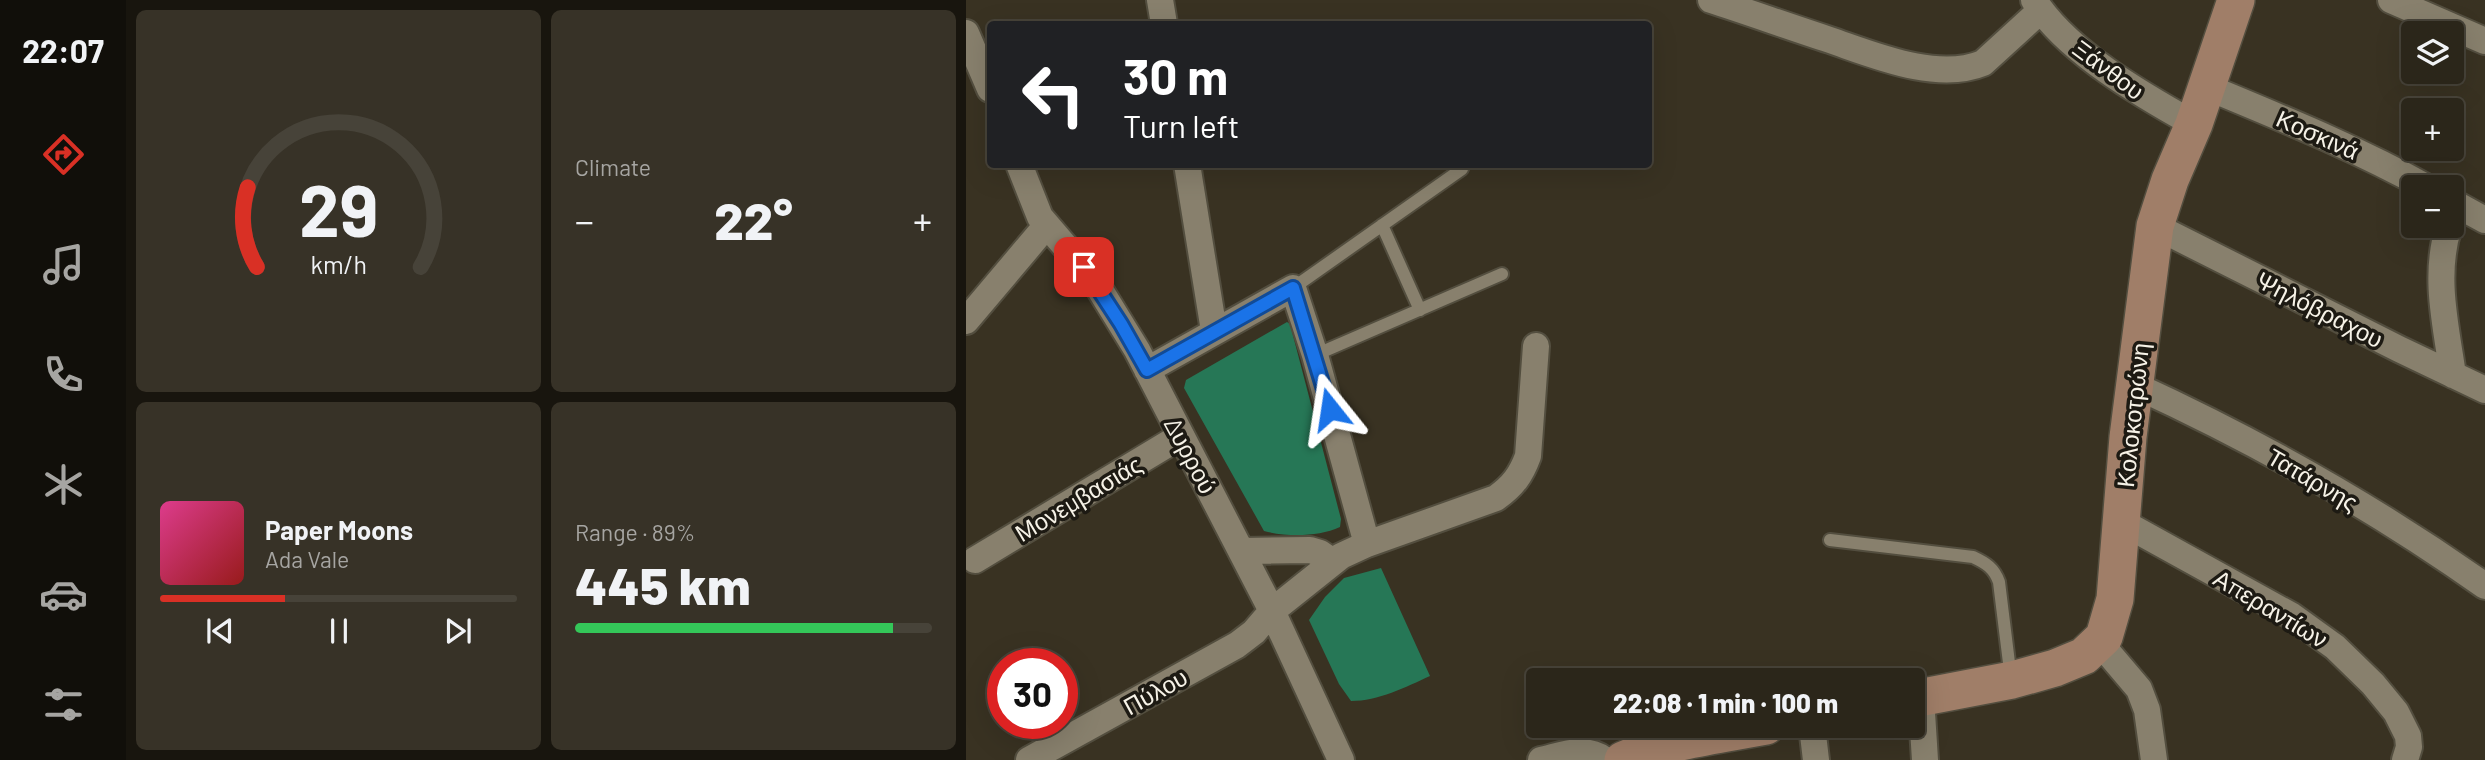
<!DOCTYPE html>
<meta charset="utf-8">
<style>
body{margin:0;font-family:Barlow,sans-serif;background:#373227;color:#f1f3f6;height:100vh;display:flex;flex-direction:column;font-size:26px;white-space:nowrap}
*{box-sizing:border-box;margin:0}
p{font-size:23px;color:#a6a5a2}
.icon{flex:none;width:38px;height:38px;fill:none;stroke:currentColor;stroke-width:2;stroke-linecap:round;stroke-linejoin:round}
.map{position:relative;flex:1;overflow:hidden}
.panel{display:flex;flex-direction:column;gap:10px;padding:10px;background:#18150e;width:840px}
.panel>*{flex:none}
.banner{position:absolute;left:21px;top:21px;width:665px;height:147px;border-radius:7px;box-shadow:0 7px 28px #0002,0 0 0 2px #474339;background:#202124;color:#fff;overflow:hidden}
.tools{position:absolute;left:1435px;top:21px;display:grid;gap:14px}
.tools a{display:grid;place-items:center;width:63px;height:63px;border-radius:7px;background:#2b261a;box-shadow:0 7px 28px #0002,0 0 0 2px #474339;font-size:35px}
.speed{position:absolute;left:21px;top:648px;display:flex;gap:14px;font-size:35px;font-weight:700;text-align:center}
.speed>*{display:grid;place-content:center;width:91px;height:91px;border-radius:50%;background:#2b261a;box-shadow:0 7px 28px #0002,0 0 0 2px #474339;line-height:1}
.speed .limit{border:10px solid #d22;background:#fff;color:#111}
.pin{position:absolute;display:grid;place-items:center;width:60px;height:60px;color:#fff;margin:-30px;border-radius:14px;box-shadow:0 4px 10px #0006}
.me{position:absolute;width:77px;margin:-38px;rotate:345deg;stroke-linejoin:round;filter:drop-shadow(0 0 5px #0008)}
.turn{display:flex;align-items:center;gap:24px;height:147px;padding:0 21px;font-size:32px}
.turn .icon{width:91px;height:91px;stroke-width:2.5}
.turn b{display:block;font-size:49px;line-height:60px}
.big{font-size:52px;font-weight:800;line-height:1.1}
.panel .widget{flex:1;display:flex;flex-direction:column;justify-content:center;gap:10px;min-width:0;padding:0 24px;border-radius:10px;background:#373227}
.panel .dial{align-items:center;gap:0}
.dial svg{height:182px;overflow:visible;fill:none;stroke:#474339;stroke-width:7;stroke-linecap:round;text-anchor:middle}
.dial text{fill:#f1f3f6;stroke:none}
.song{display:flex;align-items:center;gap:21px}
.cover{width:84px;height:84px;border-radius:10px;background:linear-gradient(135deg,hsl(330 70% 55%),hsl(0 70% 35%))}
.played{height:7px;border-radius:4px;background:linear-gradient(90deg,#d93025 35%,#474339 35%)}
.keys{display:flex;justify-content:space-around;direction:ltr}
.heat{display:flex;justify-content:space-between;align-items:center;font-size:38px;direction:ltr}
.charge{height:10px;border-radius:5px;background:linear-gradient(90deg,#34c759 89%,#474339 0)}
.panel .tiles{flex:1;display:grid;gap:10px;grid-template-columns:repeat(2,1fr)}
.trip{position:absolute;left:560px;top:668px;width:399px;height:70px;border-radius:7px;background:#2b261a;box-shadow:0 7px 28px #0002,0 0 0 2px #474339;font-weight:800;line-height:70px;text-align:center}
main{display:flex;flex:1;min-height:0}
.dock{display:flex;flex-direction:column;width:126px;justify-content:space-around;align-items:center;background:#110f0a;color:#a6a5a2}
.dock .icon{width:49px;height:49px}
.dock .on{color:#d93025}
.dock b{font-size:32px;color:#f1f3f6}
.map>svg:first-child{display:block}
</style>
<main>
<nav class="dock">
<b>22:07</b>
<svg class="icon on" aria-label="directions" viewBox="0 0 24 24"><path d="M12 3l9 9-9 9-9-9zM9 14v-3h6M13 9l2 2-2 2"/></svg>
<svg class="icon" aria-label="music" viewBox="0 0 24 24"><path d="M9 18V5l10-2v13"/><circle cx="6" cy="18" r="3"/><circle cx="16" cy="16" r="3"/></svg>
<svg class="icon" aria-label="phone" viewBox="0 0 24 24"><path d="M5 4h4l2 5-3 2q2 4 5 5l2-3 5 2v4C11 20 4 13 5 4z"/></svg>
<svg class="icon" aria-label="climate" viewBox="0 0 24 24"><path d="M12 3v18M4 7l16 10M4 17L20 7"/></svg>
<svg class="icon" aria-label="car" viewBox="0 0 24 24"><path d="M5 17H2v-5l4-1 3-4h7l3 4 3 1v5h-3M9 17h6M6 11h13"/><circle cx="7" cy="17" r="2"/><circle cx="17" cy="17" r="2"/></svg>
<svg class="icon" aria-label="filters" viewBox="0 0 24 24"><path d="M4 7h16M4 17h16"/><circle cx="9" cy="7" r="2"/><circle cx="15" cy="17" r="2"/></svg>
</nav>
<section class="panel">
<div class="tiles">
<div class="widget dial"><svg viewBox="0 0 100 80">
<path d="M14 69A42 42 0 1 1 86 69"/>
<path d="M14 69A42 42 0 0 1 10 34" stroke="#d93025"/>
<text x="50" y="56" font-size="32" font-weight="700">29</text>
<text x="50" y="72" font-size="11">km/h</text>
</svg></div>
<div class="widget"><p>Climate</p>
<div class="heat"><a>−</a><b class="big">22°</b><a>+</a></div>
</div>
<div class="widget">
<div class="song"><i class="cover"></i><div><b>Paper Moons</b><p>Ada Vale</p></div></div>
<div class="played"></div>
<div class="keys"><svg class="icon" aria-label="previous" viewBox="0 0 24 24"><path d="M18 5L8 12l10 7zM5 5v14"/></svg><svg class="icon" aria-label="pause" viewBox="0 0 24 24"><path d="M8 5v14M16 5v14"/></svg><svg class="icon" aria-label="next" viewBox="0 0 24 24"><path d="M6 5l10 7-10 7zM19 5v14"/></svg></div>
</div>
<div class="widget"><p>Range · 89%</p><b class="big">445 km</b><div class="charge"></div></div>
</div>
</section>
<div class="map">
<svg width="1519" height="760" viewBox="0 0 1519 760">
<rect width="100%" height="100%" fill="#393222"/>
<path fill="#267756" d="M321,322l3,2 51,195 -1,8c-22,10 -53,10 -76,4l-80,-143 2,-8z
M415,568l49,108c-24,11 -52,25 -79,25l-12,-17 -30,-64 16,-23 19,-19z"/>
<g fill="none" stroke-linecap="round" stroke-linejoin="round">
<defs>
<path id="lane" d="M416,225l38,85
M327,288l169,-119
M349,355l187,-81
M864,540l143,17c13,6 21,11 26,25l12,97"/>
<path id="street" d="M194,0l4,24
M745,0c40,13 79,27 119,40 44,15 107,42 153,23l58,-53
M1068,0c33,52 108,95 160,124
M1425,0l94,41
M0,33l24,56
M1241,87c74,31 149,61 219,100
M53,164l21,53 54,63 43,70 135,261 69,149
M221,164l27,167
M1486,202l33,18
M1189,226l244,123 86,41
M1483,226c-16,49 -3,100 4,149
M0,321l80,-95
M181,370l146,-82 22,67 52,189
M1168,385c122,56 241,123 351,201
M1154,521l172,95 43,31 38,37 23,28 12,24 1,11 -4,13
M276,551l68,-1 10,3 13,9
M9,560l206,-124
M1134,643l39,46 8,21 7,50
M955,697l4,63
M846,726l4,34
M63,760l208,-115 17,-13 18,-21 69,-55 26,-12 129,-46c17,-12 25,-23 32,-42l8,-110
M575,760c22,-5 44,-15 64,0"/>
<path id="secondary" d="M947,699l99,-19 43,-12 29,-12 20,-19 11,-38 13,-162 27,-211 15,-46 24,-56 42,-124
M657,760c44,-19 96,-25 143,-34"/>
</defs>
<use href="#lane" stroke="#534e3f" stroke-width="16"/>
<use href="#street" stroke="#534e3f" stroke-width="30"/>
<use href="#secondary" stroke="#534e3f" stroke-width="40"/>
<use href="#lane" stroke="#88806d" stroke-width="12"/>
<use href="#street" stroke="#88806d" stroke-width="26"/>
<use href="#secondary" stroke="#a07e68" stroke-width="37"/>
</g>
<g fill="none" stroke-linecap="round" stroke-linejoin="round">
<defs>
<path id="route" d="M118,267l37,57 26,46 146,-82 37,121"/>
</defs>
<use href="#route" stroke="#114b97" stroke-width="18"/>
<use href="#route" stroke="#1a73e8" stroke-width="12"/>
</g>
<g text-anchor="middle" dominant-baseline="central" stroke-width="7" stroke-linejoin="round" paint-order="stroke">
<g font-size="24" fill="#f6f2e7" stroke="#1d1a13">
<text transform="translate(1143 69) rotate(37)">Ξάνθου</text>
<text transform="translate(1352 134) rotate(24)">Κοσκινά</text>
<text transform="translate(1354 309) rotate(27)">Ψηλόβραχου</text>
<text transform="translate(1166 415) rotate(-84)">Κολοκοτρώνη</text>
<text transform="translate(225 455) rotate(62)">Δυρρού</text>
<text transform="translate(1347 479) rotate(30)">Τατάρνης</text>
<text transform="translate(112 498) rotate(-31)">Μονεμβασιάς</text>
<text transform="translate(1305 608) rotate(31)">Απεραντίων</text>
<text transform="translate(189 691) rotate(-29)">Πύλου</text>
</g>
</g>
</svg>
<div class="tools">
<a><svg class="icon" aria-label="layers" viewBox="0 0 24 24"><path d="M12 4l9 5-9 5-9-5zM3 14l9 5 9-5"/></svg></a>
<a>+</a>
<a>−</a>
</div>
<div class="speed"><div class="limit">30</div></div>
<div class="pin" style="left:118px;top:267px;background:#d93025"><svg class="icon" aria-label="arrive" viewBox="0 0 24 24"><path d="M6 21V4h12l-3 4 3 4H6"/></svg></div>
<svg class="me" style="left:364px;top:409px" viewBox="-20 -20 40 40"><path d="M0-17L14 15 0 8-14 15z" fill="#1a73e8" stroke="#fff" stroke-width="4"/></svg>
<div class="trip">22:08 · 1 min · 100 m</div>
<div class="banner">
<div class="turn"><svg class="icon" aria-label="left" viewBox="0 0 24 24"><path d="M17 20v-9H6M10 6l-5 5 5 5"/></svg><div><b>30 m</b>Turn left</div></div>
</div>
</div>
</main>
